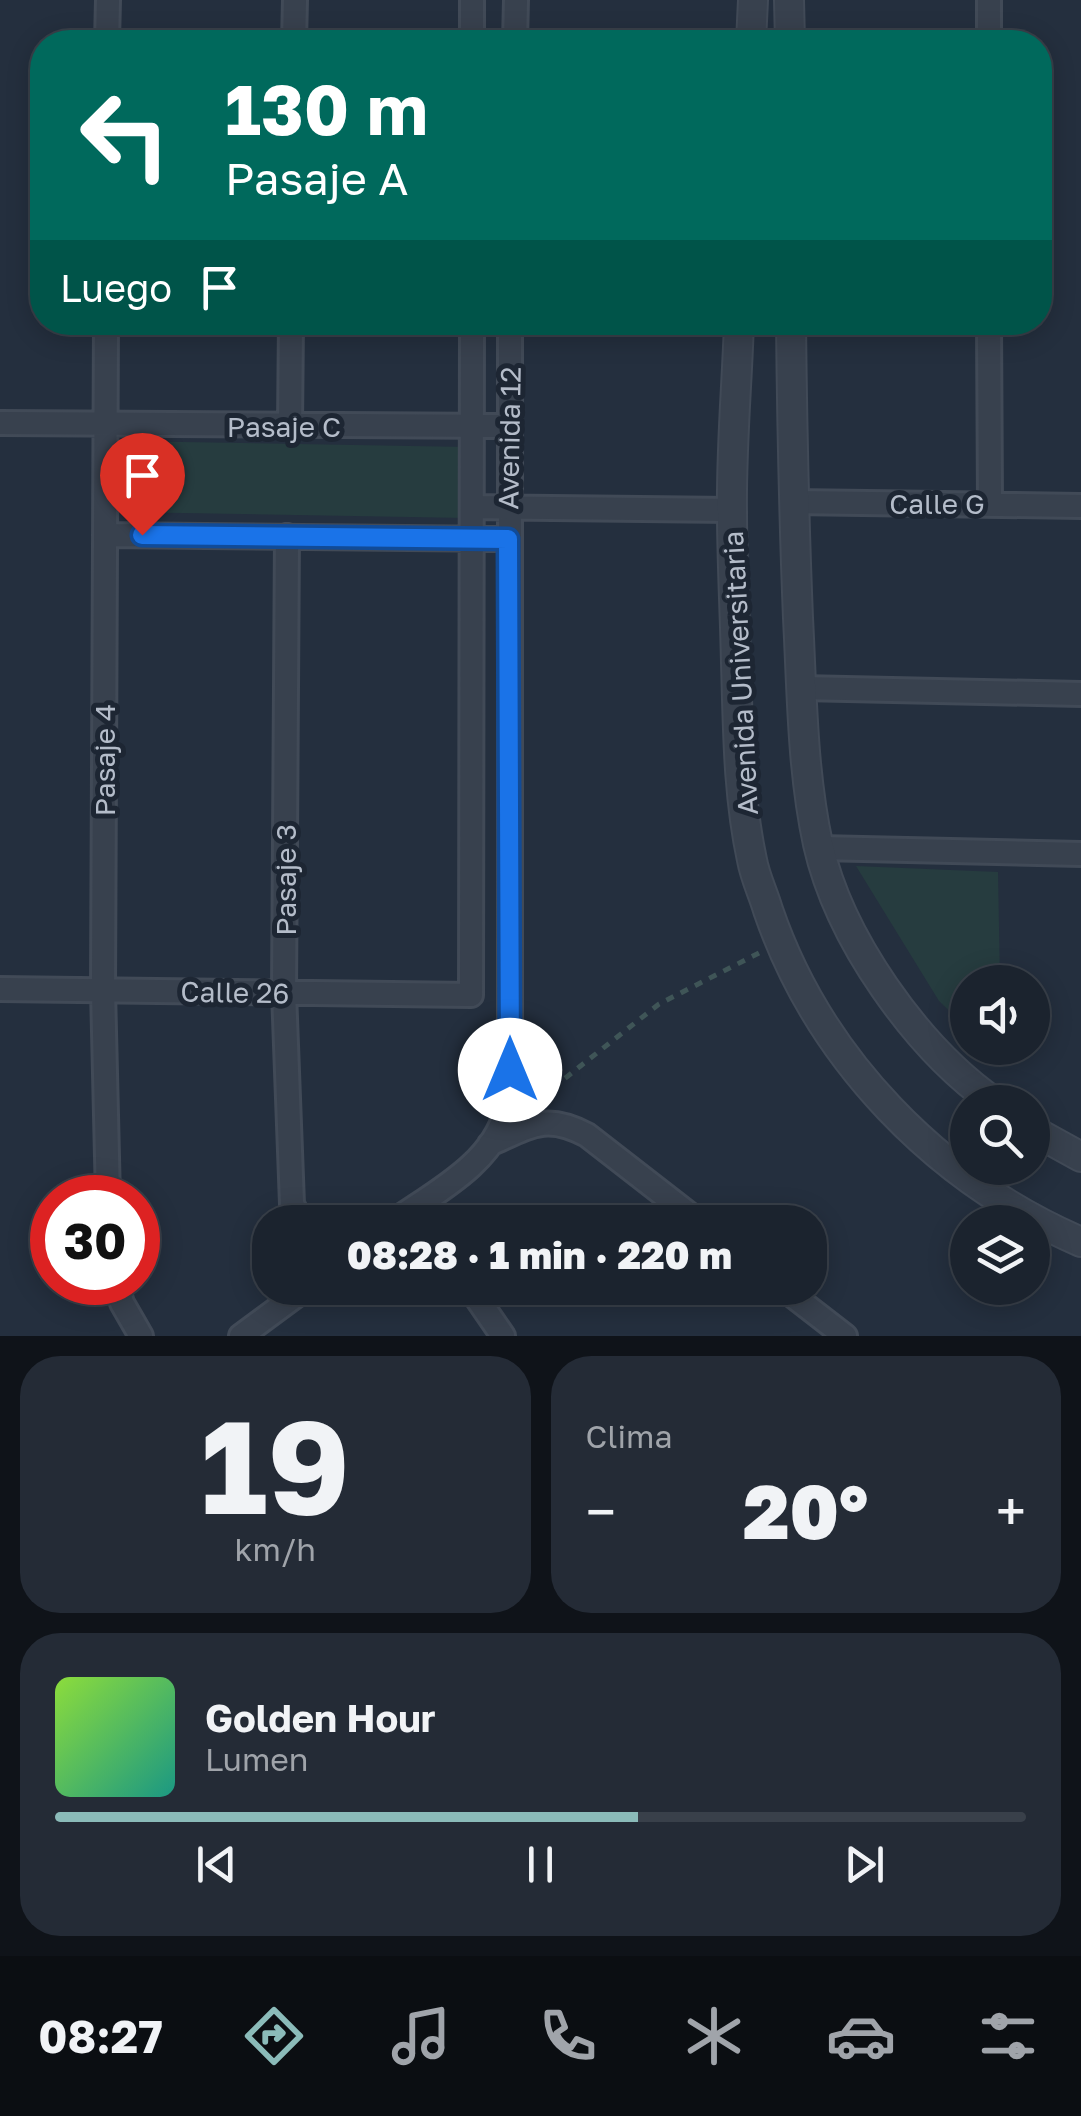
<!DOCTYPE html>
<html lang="es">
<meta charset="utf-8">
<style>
body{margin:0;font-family:"Golos Text",sans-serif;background:#242b36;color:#f1f3f6;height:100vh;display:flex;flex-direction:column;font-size:38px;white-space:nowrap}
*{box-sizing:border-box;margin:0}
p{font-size:32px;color:#a0a4aa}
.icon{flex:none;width:55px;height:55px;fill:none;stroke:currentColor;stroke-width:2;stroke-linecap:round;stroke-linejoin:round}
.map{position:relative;height:1336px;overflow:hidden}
.side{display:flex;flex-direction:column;gap:20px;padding:20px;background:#0f1319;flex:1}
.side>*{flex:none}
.guide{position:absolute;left:30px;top:30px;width:1022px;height:305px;border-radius:40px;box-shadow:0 5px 25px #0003,0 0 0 2px #39404a;background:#00695c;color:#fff;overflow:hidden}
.buttons{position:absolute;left:950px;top:965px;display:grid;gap:20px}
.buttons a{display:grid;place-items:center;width:100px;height:100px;border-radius:50%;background:#1b232e;box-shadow:0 5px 25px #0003,0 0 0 2px #39404a;font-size:50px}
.speed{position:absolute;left:30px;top:1175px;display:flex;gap:20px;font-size:50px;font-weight:700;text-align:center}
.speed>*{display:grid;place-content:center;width:130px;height:130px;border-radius:50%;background:#1b232e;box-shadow:0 5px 25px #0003,0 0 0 2px #39404a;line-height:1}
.speed .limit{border:15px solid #d22;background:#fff;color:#111}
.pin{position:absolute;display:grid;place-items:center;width:85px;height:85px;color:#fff;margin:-102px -42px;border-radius:50% 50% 50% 0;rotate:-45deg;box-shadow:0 0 10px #0007}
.pin .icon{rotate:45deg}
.me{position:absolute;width:110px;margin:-55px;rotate:0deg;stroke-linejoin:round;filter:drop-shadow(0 0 8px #0008)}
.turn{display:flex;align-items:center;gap:35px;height:210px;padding:0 30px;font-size:45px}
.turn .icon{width:130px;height:130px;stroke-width:2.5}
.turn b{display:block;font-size:70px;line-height:85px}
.then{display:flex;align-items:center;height:95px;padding:0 30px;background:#0003;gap:20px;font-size:38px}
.big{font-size:75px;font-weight:800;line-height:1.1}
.side .card{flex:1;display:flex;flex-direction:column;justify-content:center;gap:15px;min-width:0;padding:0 35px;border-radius:40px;background:#242b36}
.side .dial{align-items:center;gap:0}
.dial b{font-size:130px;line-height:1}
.song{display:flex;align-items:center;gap:30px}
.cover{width:120px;height:120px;border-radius:15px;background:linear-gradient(135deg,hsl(90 70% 55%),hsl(170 70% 35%))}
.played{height:10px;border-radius:5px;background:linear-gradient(90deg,#8bbbb9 60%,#39404a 60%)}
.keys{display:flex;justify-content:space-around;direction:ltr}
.heat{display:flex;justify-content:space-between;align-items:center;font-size:55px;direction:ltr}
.side .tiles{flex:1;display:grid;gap:20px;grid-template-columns:1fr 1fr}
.card:last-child{grid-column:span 2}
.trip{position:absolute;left:252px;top:1205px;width:575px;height:100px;border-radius:40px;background:#1b232e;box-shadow:0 5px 25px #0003,0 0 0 2px #39404a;font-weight:800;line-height:100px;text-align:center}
.tab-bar{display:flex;height:160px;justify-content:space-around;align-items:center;background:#0b0e12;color:#a0a4aa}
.tab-bar .icon{width:70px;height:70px}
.tab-bar .on{color:#8bbbb9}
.tab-bar b{font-size:45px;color:#f1f3f6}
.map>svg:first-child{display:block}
</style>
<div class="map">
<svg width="1081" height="1336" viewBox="0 0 1081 1336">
<rect width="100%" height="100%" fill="#242f3e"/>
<path fill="#263c3f" d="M125,441l343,6 -2,71 -343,-6z
M856,866l142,6 2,110h-32l-1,46 -28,-27z"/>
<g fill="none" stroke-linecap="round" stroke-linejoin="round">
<defs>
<path id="minor" d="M989,0v42
M107,42l1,-42
M294,42l1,-42
M472,42v-42
M515,42l1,-42
M106,322l-3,668 5,208
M989,322l1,182
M0,423l509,3
M290,426l1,-104
M793,502l288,4
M472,507l259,3
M105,535l403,4
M287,536l-3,456 8,212 9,18
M801,688l280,6
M819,848l262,6
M0,989l471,6 1,-673
M490,1144c40,-18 56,-31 97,-9l112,87
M393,1222c41,-29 100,-58 113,-111 3,-13 3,-28 4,-41v-748
M116,1282l6,21 19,33
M470,1288l33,48
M783,1288l62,48
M241,1336l65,-48"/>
<path id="tertiary" d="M789,0l1,42
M751,42l2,-42
M739,322c-2,63 -8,127 -7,190 0,50 3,101 4,151 2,66 2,132 16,197 3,17 11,33 16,50 51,149 169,270 313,332
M791,322c1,99 3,197 7,296 4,75 4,152 20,226 21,94 98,203 176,258
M1032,1130l49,27"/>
</defs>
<use href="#minor" stroke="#414a57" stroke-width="28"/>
<use href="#tertiary" stroke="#414a57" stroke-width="32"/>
<path stroke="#3f5557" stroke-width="5" stroke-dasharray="8 8" stroke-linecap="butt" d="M540,1098l119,-94 100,-51"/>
<use href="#minor" stroke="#38414e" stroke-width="22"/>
<use href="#tertiary" stroke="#38414e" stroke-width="28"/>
</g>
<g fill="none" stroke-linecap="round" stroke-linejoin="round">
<defs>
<path id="route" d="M142,535l366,4 2,531"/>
</defs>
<use href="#route" stroke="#114b97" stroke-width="25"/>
<use href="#route" stroke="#1a73e8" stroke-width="18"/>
</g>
<g text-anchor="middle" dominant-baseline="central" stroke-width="10" stroke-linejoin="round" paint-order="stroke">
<g font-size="28" fill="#b4bcc9" stroke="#1d2633">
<text x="284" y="426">Pasaje C</text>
<text transform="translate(509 438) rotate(-89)">Avenida 12</text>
<text x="937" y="503">Calle G</text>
<text transform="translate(740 673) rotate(-93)">Avenida Universitaria</text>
<text transform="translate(104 760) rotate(-90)">Pasaje 4</text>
<text transform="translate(285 880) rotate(-90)">Pasaje 3</text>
<text transform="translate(235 992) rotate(1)">Calle 26</text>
</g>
</g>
</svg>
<div class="buttons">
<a><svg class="icon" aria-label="sound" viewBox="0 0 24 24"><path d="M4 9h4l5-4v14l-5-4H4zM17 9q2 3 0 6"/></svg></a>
<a><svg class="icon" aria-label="search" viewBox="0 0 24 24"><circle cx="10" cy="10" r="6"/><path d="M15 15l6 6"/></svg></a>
<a><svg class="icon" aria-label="layers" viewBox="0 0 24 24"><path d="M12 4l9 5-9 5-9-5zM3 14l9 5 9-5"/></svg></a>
</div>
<div class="speed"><div class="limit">30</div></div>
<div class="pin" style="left:142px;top:535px;background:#d93025"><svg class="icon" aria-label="arrive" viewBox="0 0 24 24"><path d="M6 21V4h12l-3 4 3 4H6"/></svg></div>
<svg class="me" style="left:510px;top:1070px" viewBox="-20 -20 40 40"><circle r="19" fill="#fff"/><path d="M0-13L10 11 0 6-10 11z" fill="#1a73e8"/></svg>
<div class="trip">08:28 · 1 min · 220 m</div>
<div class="guide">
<div class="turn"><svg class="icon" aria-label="left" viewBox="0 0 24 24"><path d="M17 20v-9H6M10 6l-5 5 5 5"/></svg><div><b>130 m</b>Pasaje A</div></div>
<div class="then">Luego<svg class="icon" aria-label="arrive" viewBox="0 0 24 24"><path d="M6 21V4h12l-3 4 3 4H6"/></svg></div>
</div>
</div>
<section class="side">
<div class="tiles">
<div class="card dial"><b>19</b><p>km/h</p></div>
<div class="card"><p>Clima</p>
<div class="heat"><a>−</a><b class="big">20°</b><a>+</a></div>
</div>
<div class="card">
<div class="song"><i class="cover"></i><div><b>Golden Hour</b><p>Lumen</p></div></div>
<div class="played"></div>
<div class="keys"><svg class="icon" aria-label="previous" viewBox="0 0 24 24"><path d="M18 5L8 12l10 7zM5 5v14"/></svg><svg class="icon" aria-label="pause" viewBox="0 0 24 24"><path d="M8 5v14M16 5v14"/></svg><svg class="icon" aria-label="next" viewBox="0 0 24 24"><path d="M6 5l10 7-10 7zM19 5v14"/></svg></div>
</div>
</div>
</section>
<nav class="tab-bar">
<b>08:27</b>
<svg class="icon on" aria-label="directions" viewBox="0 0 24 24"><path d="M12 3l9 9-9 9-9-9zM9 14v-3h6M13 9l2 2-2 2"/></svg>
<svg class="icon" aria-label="music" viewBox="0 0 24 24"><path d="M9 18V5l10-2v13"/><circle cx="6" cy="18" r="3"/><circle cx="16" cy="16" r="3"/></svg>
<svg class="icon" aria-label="phone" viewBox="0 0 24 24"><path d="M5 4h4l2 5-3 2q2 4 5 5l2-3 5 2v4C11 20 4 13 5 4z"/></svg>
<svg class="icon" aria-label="climate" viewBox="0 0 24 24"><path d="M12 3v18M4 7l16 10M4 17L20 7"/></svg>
<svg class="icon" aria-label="car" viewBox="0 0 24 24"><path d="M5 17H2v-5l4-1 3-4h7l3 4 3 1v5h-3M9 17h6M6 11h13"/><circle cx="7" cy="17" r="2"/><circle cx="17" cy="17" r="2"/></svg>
<svg class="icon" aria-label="filters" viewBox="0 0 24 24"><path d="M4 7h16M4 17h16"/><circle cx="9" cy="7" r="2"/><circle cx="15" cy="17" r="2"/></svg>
</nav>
